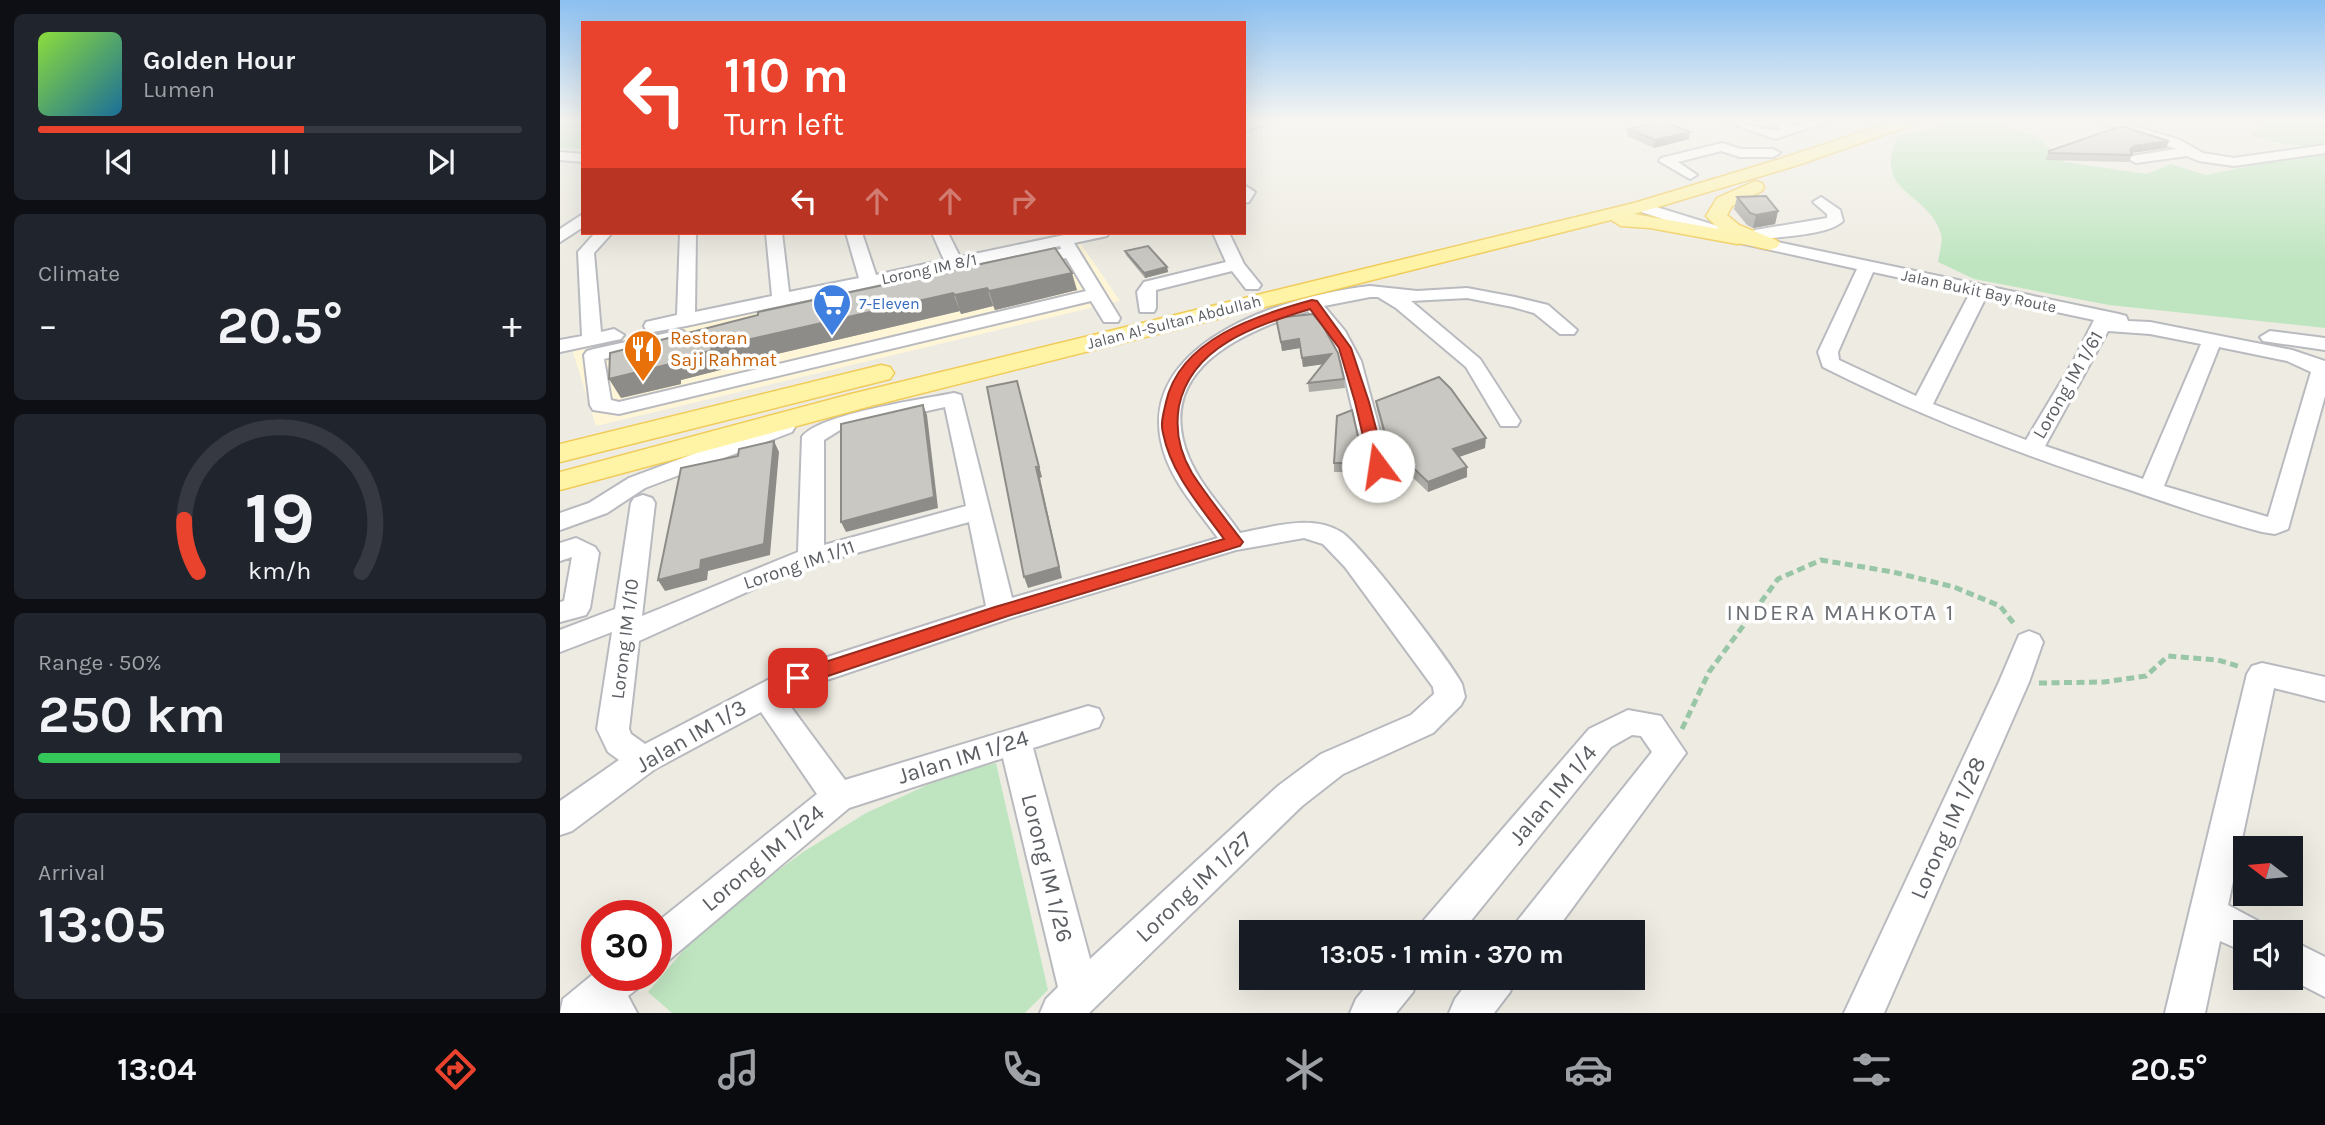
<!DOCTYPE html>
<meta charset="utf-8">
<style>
body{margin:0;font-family:Karla,sans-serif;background:#20242c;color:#f1f3f6;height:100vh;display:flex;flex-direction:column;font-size:26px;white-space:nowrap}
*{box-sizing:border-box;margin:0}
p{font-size:23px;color:#9ea1a6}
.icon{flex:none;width:38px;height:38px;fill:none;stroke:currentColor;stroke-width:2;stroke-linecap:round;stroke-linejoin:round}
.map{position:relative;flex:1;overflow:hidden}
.details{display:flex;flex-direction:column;gap:14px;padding:14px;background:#0d0f14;width:560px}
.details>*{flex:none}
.hud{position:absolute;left:21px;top:21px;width:665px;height:214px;border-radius:0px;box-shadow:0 7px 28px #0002;background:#e9422d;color:#fff;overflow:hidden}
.needle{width:46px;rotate:286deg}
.fabs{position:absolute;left:1673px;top:836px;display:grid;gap:14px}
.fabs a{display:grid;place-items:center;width:70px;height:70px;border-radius:0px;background:#171b24;box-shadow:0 7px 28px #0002;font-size:35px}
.speed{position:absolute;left:21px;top:900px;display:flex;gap:14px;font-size:35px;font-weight:700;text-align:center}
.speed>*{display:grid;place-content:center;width:91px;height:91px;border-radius:50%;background:#171b24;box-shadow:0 7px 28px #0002;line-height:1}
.speed .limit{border:10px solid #d22;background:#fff;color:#111}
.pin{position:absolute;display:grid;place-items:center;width:60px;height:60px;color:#fff;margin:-30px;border-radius:14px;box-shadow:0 4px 10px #0006}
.me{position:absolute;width:77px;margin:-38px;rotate:346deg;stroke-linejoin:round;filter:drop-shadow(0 0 5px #0008)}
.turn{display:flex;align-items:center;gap:24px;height:147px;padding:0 28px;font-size:32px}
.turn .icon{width:91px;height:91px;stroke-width:2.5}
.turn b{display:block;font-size:49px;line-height:60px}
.lanes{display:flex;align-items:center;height:66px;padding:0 28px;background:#0003;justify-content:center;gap:35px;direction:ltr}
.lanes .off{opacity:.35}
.big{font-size:52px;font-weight:700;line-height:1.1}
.details .tile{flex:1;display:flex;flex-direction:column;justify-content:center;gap:10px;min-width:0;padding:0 24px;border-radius:10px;background:#20242c}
.details .dial{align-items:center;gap:0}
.dial svg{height:182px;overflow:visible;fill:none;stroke:#363941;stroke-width:7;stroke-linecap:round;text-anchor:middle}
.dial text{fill:#f1f3f6;stroke:none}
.song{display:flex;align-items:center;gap:21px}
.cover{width:84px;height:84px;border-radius:10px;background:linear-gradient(135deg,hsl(90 70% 55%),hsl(200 70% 35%))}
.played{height:7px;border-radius:4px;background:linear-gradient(90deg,#e9422d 55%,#363941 55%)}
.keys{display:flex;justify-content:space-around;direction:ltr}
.heat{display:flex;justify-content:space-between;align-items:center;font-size:38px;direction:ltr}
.charge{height:10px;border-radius:5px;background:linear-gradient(90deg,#34c759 50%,#363941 0)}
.trip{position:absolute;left:679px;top:920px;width:406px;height:70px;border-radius:0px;background:#171b24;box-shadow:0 7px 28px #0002;font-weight:700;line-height:70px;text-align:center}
.menu{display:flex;height:112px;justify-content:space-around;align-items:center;background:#090b0e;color:#9ea1a6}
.menu .icon{width:49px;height:49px}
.menu .on{color:#e9422d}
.menu b{font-size:32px;color:#f1f3f6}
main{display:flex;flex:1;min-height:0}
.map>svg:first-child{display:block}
</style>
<main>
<section class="details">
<div class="tile">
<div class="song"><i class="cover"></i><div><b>Golden Hour</b><p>Lumen</p></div></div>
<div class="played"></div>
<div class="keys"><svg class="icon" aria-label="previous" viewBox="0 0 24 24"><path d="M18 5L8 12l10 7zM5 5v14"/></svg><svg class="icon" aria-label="pause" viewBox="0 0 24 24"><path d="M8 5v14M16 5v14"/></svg><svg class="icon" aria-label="next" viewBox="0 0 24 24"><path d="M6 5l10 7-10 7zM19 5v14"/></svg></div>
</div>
<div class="tile"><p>Climate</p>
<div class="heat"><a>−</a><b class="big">20.5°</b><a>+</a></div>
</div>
<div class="tile dial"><svg viewBox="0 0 100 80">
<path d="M14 69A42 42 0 1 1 86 69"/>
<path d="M14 69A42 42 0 0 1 8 46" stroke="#e9422d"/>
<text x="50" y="56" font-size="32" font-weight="700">19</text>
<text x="50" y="72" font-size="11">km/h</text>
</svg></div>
<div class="tile"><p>Range · 50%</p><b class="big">250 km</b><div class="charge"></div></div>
<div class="tile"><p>Arrival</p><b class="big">13:05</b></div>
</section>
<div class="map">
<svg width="1765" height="1013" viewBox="0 0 1765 1013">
<rect width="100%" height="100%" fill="#eeece2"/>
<path fill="#fef6d7" d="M519,241l41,60 -524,125 -24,-77z"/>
<path fill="#bfe5c0" d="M0,122h23v27l-23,-1z
M1389,122h51l8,6 29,8 27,26 83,12 24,-10 35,11 103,-21 16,1v173l-216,-23 -135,-26 -36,-17c1,-8 5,-21 3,-28 -12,-43 -70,-40 -43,-98l37,-8z
M1709,122h56v23c-24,3 -52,-1 -74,-11z
M436,763l52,227 -23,23h-353l-24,-21 57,-67 98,-73 63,-39 83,-38z"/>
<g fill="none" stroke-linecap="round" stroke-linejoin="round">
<defs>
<path id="minor" d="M691,122h21l-28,9v-8z
M1167,122c19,-1 41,11 55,7l-6,-4 4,-3 16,4 13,-4h18l-52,17z
M1542,122h18l60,18 23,13 31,5 91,-13v8l-91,13 -35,-5 -12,-5 -51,7 -7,-4 2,-3 45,-7z
M1162,143l19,6h32l7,4 -7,4h-33l-19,-6 -43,11 19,13 -7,4 -31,-18 2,-3z
M0,152l23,2v8l-23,-2z
M684,185l11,7 -6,10 -5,1z
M1261,197l19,13 3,11c-14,14 -59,15 -80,18l356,75 7,2 2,5 22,1 142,28 33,11v35l-37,133 -13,5 -13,-2c-45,-12 -89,-27 -132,-42 -106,-34 -208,-73 -307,-123l-5,-15 39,-83 -126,-28 -96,-31 -3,-3 8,-5 107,33 8,-5 72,-12v-4l-14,-12zM1313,272l97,21 -54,103 -77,-36 -1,-8zM1426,297l108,23 -20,40 -48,80 -93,-36zM1548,331l42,3 51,10 -58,135 -98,-33zM1659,347l68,14 24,11 -43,145 -104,-31z
M23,214v13l-23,15v-13z
M35,233h17l-18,20 7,79 13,-3 10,6 -3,4 -61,13v-12l22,-4 -4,-84z
M120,233h16l-1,79 77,-16 -6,-63h16l7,59 70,-14 -13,-45h16l14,42 68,-15 -12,-27h16l12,24 104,-22 45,-2 -2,3 -33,7 46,75 -2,4h-14l-13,-21 -472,113 -26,-4 -3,-5 -6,-50 3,-4 7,-2 87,-19 10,6 -3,4 -84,19 7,41 8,2 467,-111 -20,-33 -38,8 -8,-5 2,-4 39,-8 -1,-3 -374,80 -33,6 -7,-2 -2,-4 2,-4 31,-7z
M653,233h16l15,31 17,21 -3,4h-12l-14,-18 -76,19v18l-2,4h-14l-3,-20 7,-10 82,-20z
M810,286l47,5 50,-3 48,9 33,8 29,25 -3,4h-14l-26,-21 -21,-6 -46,-9 -56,3 69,58 40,62 -3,5h-16l-35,-59 -70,-59 -18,-11h-8l-46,9 21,25 16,30 34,126 -4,5 -8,2 -8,-2 -4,-5 -30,-126 -15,-28 -18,-22c-66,21 -156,59 -119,147 12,28 34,50 51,75 32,-6 71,-19 101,-1 19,11 109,129 121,152l3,13 -4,8 -28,28 -90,41 -41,32 -213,207h-49l6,-14 12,-12 -55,-229 -154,50 -180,152 -13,5v-42l161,-129 -56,-82 -106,57 -83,62 -12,4v-34l59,-41 -11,-8 -11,-23 15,-97 -52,20v-22l55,-21 16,-106 3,-5 9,-3 9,3 3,5 -13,113 156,-64 4,-115c16,-23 121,-38 152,-44l7,2 51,203 206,-60c-21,-29 -50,-60 -57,-97 -21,-103 133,-147 209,-155zM385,407l21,99 -142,39v-105l16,-10zM409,522l17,84 -199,64 -142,74 -14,-10 -2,-5 10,-88 130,-59 51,-19zM744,538l19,6 22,23 88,120 1,7 -23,21 -90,39 -43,32 -188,173 -57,-211 66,-21 4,-9 -4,-9 -11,-3 -243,74 -60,-81 24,-13 202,-68 225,-68z
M1710,331l55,7v12l-62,-9 -3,-4z
M224,420l8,2 3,5 -3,5 -147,56 -38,25 -47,17v-17l29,-10 40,-25z
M16,538l19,9 4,6 -9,55 -4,7 -26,7v-20l4,-1 8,-44 -12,4v-18z
M1469,631l10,4 4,7 -14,40 -145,331h-40l155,-331 20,-47z
M1702,663l63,14v24l-51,-13 -46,217 30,16 5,12h-18v19l-25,-11 -15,72h-40l82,-339 5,-8z
M1068,710l33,6 25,37 -132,180h-42l6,-13 134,-168 -11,-16 -9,-1 -21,12 -150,186h-43l6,-13 165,-191z
M1731,940l34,17v40l-37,-19h3z
M37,971v4h45l-5,14 -9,7 9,17h-77l3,-14z
M813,978h45l-5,14 -17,21h-46l6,-14z
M911,978h44l-5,14 -16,21h-45l6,-14z"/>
<path id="major" d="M1332,122h23l-2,3 -118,41 -161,48 85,15 -13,-13 11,-18 38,-17 7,2 2,4 -2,4 -30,15 -5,9 12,10 37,15 4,4 -4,4c-14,4 -25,-7 -39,-4l-87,-16 -29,-2 -10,-6 -740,186 -311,84v-18l291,-78 783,-191 149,-45z
M321,365l9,2 4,6 -4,6 -330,83v-18z"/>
</defs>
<use href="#minor" stroke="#b8babf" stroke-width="4"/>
<use href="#major" stroke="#f1cb58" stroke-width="3"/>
<path stroke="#98c6a6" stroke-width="5" stroke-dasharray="8 4.5" stroke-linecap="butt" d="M1479,683l65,-1 42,-6 22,-20 50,4 23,7
M1122,729l27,-57 69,-93 43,-19 72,12 61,15 46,19 15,19"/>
<use href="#minor" fill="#fff" fill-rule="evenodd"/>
<use href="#major" fill="#fff3a6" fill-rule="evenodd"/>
</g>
<path fill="#aeaca7" d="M1068,129l61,10 -35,9 -27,-12z
M1609,141l-3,7 -35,5 1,2 -3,7 -83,-2v-1l3,-8z
M1177,197l41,14 -3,13 -22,4 -6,-3 -13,-16z
M495,248l22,42 -82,20 -2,-4 -32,8 -1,-3 -238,56 -2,3 -39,10v4l-60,14z
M565,251l42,16 1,5 -23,6 -19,-23z
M716,318l68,61 1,9 -36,4 -1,-9 15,-19 -20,3 -3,-19 -18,3z
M816,401l109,47 -26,9 8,10v10l-39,15 -21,-20 -12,4 -18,-66z
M774,463h30l1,9h-31z"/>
<path fill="#8d8c88" d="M1130,132l-1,7 -35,9 1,-8z
M1609,141l-3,7 -35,5 -1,-3 4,-4z
M1218,211l-3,13 -22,4 3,-13z
M607,267l1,5 -23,6 -1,-5z
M512,273l5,17 -82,20 -6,-19z
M427,288l6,18 -32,8 -6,-19z
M393,293l7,18 -238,56 -2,3 -39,10v4l-60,14 -12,-19 103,-31z
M739,339l1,9 -18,3 -1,-9z
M771,354l1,9 -29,4 -1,-9z
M457,381l25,96 -2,1 22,100 -34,10 -4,-11 12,-110z
M363,405l4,10 11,93 -92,24 -5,-10z
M926,438l-1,10 -32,11v-10z
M214,441l5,11 -9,103 -62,16 -1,9 -42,11 -7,-11z
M847,462v10l-12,4 -1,-10z
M907,467v10l-39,15v-10z"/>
<path fill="#cac8c2" stroke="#8d8c88" stroke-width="2" d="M1099,122h6l25,10 -35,8 -27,-11z
M1561,126l48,15 -35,5 -4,4 2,5 -83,-2v-2z
M1206,196l12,15 -22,4 -6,-2 -13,-16z
M588,246l19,21 -23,6 -19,-22z
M495,248l17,25 -83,18 -2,-3 -32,7 -2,-2 -241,55 -2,3 -40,10v3l-61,15 1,-26 148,-38v-3z
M753,314l10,12 15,27 6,26 -36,4 23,-29 -29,4 -3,-19 -18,3 -5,-24z
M879,377l12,12 35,49 -33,11 14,18 -39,15 -21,-20 -13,4 -18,-65z
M457,381l22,86h-3l23,100 -35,10 -37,-190z
M363,405l11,92 -93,25v-98z
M792,410l12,53h-30l3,-47z
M214,441l-10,103 -63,16 -1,9 -42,11 23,-112 57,-12 1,-7z"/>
<linearGradient id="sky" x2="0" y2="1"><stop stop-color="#8bc0f1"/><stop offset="0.46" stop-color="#f7f6f2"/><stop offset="1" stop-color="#f7f6f2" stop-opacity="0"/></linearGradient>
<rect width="1765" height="263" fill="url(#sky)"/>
<path fill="#e9422d" stroke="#972b1d" stroke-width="2" d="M752,300l5,1 34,47 18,54 17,64 -3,3h-10l-3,-3 -15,-64 -16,-54 -29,-39c-54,17 -118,36 -131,97 -4,23 1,47 13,67 14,22 32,44 48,65l3,4 -3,4 -232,70 -210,70 -7,-3 -2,-5 2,-5 204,-66 229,-68c-23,-32 -53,-65 -61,-106 -3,-10 1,-21 3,-31 14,-63 91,-87 146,-102z"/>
<defs>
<symbol id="supermarket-pin" viewBox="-11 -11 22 30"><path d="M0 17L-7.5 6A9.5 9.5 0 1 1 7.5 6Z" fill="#3f7fe0" stroke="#fff"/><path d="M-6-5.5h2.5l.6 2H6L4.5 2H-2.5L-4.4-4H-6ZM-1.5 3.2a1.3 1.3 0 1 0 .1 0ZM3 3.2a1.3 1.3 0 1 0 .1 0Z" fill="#fff"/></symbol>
<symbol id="restaurant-pin" viewBox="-11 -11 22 30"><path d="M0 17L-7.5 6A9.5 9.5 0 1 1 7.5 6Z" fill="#e8710a" stroke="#fff"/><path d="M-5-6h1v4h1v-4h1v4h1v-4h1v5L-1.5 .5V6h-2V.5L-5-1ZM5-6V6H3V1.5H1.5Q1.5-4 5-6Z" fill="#fff"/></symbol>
</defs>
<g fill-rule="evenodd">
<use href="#supermarket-pin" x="250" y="281" width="44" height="60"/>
<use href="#restaurant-pin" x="61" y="327" width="44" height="60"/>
</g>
<g text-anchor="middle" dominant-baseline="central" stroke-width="7" stroke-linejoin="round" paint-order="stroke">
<g font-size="16" fill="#5b5e63" stroke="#fff">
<text transform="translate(369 269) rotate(-12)">Lorong IM 8/1</text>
<text transform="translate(1419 291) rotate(12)">Jalan Bukit Bay Route</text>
<text transform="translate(614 322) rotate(-14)">Jalan Al-Sultan Abdullah</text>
</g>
<g font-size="16" fill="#366cbe" stroke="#fff" text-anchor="start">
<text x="299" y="303">7-Eleven</text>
</g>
<g font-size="19" fill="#c56008" stroke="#fff" text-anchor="start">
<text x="110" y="338">Restoran<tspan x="110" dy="22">Saji Rahmat</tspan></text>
</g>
<g font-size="19" fill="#5b5e63" stroke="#fff">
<text transform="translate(1508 385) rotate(-60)">Lorong IM 1/61</text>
<text transform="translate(239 565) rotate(-19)">Lorong IM 1/11</text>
<text transform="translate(65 639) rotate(-83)">Lorong IM 1/10</text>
</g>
<g font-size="23" letter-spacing="2" fill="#6c7075" stroke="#fff">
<text x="1281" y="612">INDERA MAHKOTA 1</text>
</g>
<g font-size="23" fill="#5b5e63" stroke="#fff">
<text transform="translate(131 736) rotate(-30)">Jalan IM 1/3</text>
<text transform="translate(403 757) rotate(-17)">Jalan IM 1/24</text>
<text transform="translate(993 795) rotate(-50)">Jalan IM 1/4</text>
<text transform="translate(1388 828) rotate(-66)">Lorong IM 1/28</text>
<text transform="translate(203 858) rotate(-40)">Lorong IM 1/24</text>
<text transform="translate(487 868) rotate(76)">Lorong IM 1/26</text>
<text transform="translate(634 887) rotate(-43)">Lorong IM 1/27</text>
</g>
</g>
</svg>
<div class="fabs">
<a><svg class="needle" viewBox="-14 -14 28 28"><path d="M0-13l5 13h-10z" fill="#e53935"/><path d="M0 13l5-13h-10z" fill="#9ea1a6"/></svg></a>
<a><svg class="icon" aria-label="sound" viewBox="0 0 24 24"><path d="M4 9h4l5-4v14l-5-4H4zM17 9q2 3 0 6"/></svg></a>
</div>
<div class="speed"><div class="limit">30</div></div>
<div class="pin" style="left:238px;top:678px;background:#d93025"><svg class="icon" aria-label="arrive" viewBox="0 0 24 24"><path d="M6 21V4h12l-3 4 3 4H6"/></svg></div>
<svg class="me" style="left:818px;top:466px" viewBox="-20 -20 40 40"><circle r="19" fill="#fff"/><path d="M0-13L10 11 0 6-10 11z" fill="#e9422d"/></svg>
<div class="trip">13:05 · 1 min · 370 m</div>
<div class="hud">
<div class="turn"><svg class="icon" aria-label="left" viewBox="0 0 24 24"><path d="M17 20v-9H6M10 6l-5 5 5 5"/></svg><div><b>110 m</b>Turn left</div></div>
<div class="lanes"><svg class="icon" aria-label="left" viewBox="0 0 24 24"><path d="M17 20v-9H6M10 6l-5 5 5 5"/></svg><svg class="icon off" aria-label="ahead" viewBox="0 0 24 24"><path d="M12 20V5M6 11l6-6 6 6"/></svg><svg class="icon off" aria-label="ahead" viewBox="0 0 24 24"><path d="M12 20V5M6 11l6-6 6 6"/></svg><svg class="icon off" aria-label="right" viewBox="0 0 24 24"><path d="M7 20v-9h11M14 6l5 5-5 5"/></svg></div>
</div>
</div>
</main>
<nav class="menu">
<b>13:04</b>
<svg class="icon on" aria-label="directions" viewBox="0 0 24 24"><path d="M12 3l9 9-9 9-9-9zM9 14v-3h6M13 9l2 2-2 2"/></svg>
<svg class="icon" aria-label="music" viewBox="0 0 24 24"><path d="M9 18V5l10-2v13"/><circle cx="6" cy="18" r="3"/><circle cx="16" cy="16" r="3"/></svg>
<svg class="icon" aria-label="phone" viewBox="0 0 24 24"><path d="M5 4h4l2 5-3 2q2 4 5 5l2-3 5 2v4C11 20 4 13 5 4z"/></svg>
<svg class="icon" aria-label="climate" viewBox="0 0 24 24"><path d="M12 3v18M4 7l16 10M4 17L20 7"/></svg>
<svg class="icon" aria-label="car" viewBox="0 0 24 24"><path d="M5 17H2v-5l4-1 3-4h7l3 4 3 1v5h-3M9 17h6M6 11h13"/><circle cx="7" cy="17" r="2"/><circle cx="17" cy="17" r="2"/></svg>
<svg class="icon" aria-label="filters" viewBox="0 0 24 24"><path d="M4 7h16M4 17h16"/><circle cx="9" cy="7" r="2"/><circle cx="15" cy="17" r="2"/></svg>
<b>20.5°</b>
</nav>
